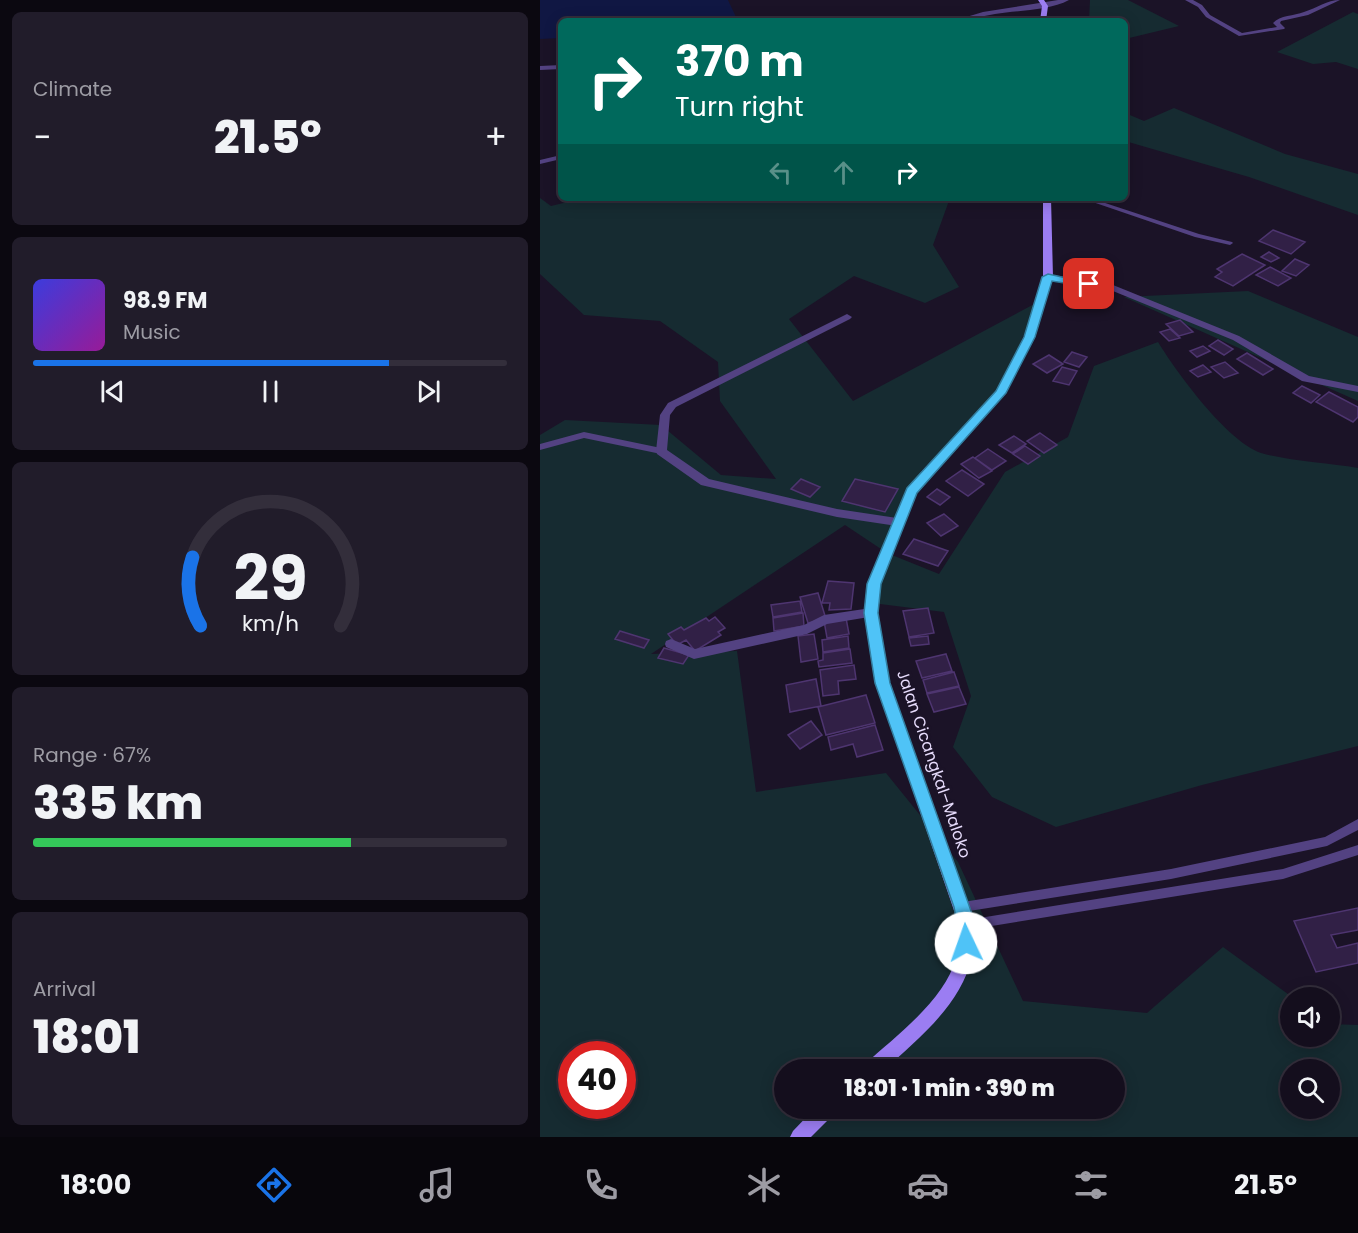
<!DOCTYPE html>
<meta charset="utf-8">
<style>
body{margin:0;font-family:Poppins,sans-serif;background:#211c2a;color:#f1f3f6;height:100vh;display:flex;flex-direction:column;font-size:22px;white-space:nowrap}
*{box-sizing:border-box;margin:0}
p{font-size:20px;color:#9d9ca4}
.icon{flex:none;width:33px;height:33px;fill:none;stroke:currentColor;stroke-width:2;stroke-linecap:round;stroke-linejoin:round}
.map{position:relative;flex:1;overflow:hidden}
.details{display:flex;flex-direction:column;gap:12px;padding:12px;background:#0b0810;width:540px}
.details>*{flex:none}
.banner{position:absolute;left:18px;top:18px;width:570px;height:183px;border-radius:9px;box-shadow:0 3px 15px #0003,0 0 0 2px #332e3b;background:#00695c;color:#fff;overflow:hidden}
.fabs{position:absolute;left:740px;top:987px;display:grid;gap:12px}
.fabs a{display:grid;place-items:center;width:60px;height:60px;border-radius:50%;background:#140e1d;box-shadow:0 3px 15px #0003,0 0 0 2px #332e3b;font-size:30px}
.speed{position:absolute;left:18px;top:1041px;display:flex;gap:12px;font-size:30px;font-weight:700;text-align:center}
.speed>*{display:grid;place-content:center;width:78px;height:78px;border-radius:50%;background:#140e1d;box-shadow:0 3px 15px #0003,0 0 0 2px #332e3b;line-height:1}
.speed .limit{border:9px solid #d22;background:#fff;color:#111}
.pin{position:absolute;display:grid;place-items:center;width:51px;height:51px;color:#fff;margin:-26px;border-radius:12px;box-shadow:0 3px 9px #0006}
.me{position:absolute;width:66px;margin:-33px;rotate:357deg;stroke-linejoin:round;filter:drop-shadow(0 0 4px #0008)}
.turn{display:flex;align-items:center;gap:21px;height:126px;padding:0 18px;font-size:27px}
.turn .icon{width:78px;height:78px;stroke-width:2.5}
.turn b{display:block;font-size:42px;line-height:51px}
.lanes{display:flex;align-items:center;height:57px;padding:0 18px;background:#0003;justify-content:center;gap:30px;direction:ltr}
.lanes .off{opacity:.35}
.big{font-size:45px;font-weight:800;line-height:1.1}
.details .widget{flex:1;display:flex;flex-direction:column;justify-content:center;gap:9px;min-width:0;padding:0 21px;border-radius:9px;background:#211c2a}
.details .dial{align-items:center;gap:0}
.dial svg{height:156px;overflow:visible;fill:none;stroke:#332e3b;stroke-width:7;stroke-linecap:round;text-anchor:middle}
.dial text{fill:#f1f3f6;stroke:none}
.song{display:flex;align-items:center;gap:18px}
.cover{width:72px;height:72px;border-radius:9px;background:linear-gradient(135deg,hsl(240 70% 55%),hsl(300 70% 35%))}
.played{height:6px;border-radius:3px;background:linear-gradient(90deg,#1a73e8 75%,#332e3b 75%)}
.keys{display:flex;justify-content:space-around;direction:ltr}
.heat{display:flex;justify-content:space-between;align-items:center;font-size:33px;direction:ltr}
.charge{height:9px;border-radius:4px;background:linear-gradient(90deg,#34c759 67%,#332e3b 0)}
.trip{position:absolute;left:234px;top:1059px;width:351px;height:60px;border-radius:30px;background:#140e1d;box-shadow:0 3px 15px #0003,0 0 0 2px #332e3b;font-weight:800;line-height:60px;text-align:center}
.tab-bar{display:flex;height:96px;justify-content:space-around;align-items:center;background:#08060c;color:#9d9ca4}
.tab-bar .icon{width:42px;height:42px}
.tab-bar .on{color:#1a73e8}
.tab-bar b{font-size:27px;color:#f1f3f6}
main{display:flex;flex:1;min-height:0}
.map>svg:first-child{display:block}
</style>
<main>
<section class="details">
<div class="widget"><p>Climate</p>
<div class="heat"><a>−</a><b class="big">21.5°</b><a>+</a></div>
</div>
<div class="widget">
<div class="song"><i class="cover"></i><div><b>98.9 FM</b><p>Music</p></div></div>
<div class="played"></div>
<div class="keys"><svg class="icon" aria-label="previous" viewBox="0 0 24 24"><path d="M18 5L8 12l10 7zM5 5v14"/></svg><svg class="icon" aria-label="pause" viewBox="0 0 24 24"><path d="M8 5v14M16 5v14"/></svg><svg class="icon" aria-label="next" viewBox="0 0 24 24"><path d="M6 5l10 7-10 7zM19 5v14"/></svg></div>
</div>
<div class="widget dial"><svg viewBox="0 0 100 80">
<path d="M14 69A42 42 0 1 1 86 69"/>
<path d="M14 69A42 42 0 0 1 10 34" stroke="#1a73e8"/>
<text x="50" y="56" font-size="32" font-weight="700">29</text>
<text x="50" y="72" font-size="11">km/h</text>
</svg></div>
<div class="widget"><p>Range · 67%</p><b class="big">335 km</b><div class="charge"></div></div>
<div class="widget"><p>Arrival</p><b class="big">18:01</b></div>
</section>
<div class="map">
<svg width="818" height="1137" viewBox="0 0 818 1137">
<rect width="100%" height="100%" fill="#1b1327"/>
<path fill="#162b31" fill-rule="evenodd" d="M550,0h38l51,26 -54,13v-18h-36z
M813,12l5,2v55l-22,-7 -23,2 -36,-12z
M634,108l111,46 73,20v41l-109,-38 -124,-36v-28l19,8z
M0,198l11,8 33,-8h126l3,4 13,-4h224l-17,47 26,42 -34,16 -71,-27 -65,43 64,82 185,-99 -39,90 -78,79 -34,82 52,21 66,-102 63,-35 26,-71 64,-24c19,31 69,99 103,111 27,8 68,10 97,15v278l-156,39 -146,42 -64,-30 -39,-50 18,-51 -27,-84 -72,-9 15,-50 -42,-28 -194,129 86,-3 19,141 130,-19 72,89 65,139 124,12 76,-66 69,50 -2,1v38h39v-12l29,1v112h-818v-702l25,-15 96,5 60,50 55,4 -56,-78 -2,-39 -58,-41 -76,-6 -44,-41zM32,1054h50v52h-50zM244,1070h330v38h-330zM750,1070h39v38h-39z
M708,291l110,46v64l-234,-104z"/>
<path fill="#101743" d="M0,0h188l8,17 -2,4h-173v17l-21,1z"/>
<path fill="#312046" stroke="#4e3570" stroke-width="1.5" d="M733,230l32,12 -14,12 -32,-13z
M729,252l10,6 -8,4 -10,-5z
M702,254l23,11 -32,21 -18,-9 7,-5 -5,-3z
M755,259l14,6 -13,11 -14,-5z
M730,267l21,11 -13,8 -22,-11z
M640,320l13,12 -14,4 -13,-12z
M630,329l10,9 -11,3 -9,-9z
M678,340l15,9 -9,6 -15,-9z
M663,346l7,5 -13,6 -7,-6z
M532,352l15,5 -8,10 -15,-5z
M707,353l26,16 -10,6 -26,-16z
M509,355l14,9 -16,9 -14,-9z
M685,362l13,11 -14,5 -13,-11z
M663,365l8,7 -13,5 -8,-6z
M522,367l15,4 -8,14 -16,-4z
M762,386l18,9 -9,8 -18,-10z
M789,392l29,15v10l-5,5 -37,-20z
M500,433l17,12 -13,8 -17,-12z
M474,436l12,8 -14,9 -13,-8z
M485,446l15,10 -12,8 -15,-10z
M448,449l18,12 -14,9 -17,-12z
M433,457l19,14 -13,7 -18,-14z
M422,470l22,14 -16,12 -22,-15z
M261,479l19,8 -10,10 -19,-8z
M315,479l43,10 -13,23 -43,-11z
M397,489l13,8 -10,8 -13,-8z
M404,514l14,12 -17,10 -14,-13z
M374,539l34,12 -10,15 -35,-12z
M288,581l26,2 -3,26 -22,1 1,-7h-8z
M278,593l8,26 -18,4 -8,-26z
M260,601l2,11 -29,5 -2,-12z
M388,608l6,25 -25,4 -6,-26z
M263,613l1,13 -30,5 -1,-13z
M175,617l10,11 -7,4 3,3 -26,16 -9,-11 -9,5 -9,-11 13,-7 3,3 22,-12 3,3z
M306,618l3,16 -22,4 -3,-17z
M80,631l29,9 -5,8 -29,-9z
M274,634l4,25 -17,3 -3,-26z
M308,636l1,12 -26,4 -1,-12z
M388,636l1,8 -18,2 -2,-8z
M124,648l25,7 -6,9 -25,-6z
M310,649l2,14 -33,4 -1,-6 5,-1v-7z
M406,654l6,17 -30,7 -6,-17z
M314,665l2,14 -18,2 1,13 -16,2 -3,-26z
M414,672l5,14 -32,7 -4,-13z
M276,679l5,27 -31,6 -4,-27z
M419,687l7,17 -32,8 -7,-18z
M326,695l9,28 -49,12 -8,-28z
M271,721l11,14 -22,14 -12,-14z
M335,725l8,25 -26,7 -4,-13 -22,6 -3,-13z
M818,908v22l-27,5 6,13 21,-5v20l-42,9 -22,-51z"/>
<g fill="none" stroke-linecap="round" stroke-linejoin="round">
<path fill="#534282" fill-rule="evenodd" d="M541,198h9l109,36 33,8 1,1 -3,2 -35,-8z
M44,432l77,16 4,3 -4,3 -77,-16 -44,12v-6z
M818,819v11l-31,16 -156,33 -208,33 -4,-1 -2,-4 2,-4 4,-1 208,-33 154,-32z
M818,845v10l-75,24 -316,51 -4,-1 -2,-4 2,-4 4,-1 316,-51z"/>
<path fill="#534282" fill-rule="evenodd" d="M518,0h11c-20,11 -51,10 -74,14 -14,2 -28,7 -42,7l30,-9z
M645,0h8l9,5 8,10 32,18 35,-6 -4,-4c7,-8 21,-7 31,-11 13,-4 23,-12 36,-12l-32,15 -27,6 -1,2 5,5 -1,1 -45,7 -33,-19 -8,-10z
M21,65v4l-21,1v-4z
M21,155v4l-21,5v-4z
M508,274l65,11 126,51 70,40 49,10v6l-56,-11 -69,-41 -125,-51 -63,-10v-4z
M307,314l5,3 -2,2 -174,88 -6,8 -3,35 42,29 128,30 60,9 6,4 -2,3 -4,1 -60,-9 -136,-32 -44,-31 -1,-3 4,-36 8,-12z
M331,608l4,2 2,3 -2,3 -48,8 -20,10 -113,25 -28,-12 -1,-3 1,-3 5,-2 24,10 109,-24 20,-10z"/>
<path fill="#9b7df2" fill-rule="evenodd" d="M498,0h6l4,6 -2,15h-6l2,-15z
M503,198h8l2,79 -18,60 -31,58 -87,98 -37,91 -3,29 13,70 85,242c-1,11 0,22 -3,32 -11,48 -54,82 -88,113h-21l2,-6c31,-28 80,-64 91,-106 3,-11 3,-22 3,-33l-83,-242 -11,-70 3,-29 40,-96 88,-97 29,-54 18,-60z
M275,1108h21l-2,6 -23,23h-21l3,-6z"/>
</g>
<path fill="#4fc3f7" stroke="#337fa1" stroke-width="1.5" d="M508,274l47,10 -6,3 -37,-6 -17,56 -29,56 -89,100 -36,91 -3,29 12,70 86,242 -4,24 -6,2 -7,-2c-4,-11 -2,-29 -5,-42l-79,-224 -11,-70 3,-29 40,-96 89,-97 28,-54 18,-60z"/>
<g text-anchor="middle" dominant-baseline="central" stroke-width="6" stroke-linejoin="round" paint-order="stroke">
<g font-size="16" fill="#e7dcfc" stroke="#1b1327">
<text transform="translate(394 764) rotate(71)">Jalan Cicangkal–Maloko</text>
</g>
</g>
</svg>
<div class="fabs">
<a><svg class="icon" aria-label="sound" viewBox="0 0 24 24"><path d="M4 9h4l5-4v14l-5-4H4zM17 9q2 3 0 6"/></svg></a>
<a><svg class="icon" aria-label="search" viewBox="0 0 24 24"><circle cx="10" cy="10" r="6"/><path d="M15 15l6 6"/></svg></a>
</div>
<div class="speed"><div class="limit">40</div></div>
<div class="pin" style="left:549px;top:284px;background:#d93025"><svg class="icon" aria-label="arrive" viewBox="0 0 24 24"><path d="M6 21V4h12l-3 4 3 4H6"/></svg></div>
<svg class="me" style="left:426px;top:943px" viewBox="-20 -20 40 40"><circle r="19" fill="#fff"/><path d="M0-13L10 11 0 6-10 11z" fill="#4fc3f7"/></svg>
<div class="trip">18:01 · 1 min · 390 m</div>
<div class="banner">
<div class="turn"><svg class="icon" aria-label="right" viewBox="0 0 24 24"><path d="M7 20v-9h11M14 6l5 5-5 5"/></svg><div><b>370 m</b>Turn right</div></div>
<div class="lanes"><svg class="icon off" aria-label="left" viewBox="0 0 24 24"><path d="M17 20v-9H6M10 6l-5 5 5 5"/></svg><svg class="icon off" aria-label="ahead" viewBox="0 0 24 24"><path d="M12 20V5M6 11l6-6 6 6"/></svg><svg class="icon" aria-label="right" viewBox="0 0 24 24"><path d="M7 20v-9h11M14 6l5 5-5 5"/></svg></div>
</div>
</div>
</main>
<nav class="tab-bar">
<b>18:00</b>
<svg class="icon on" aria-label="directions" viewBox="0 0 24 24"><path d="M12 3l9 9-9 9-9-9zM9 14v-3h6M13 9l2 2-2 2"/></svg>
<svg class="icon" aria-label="music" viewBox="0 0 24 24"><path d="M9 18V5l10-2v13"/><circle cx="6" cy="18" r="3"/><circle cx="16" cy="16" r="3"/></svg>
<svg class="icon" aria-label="phone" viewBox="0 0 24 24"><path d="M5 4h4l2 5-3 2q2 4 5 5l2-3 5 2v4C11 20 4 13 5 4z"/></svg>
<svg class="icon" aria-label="climate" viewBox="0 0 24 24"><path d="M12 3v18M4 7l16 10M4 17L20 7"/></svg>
<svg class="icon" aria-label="car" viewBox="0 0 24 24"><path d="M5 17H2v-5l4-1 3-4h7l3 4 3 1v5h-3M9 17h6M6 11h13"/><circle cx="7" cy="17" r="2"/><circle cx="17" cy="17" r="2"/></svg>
<svg class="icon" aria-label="filters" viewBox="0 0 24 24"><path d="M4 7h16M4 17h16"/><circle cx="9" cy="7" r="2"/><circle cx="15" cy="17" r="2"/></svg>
<b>21.5°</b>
</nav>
